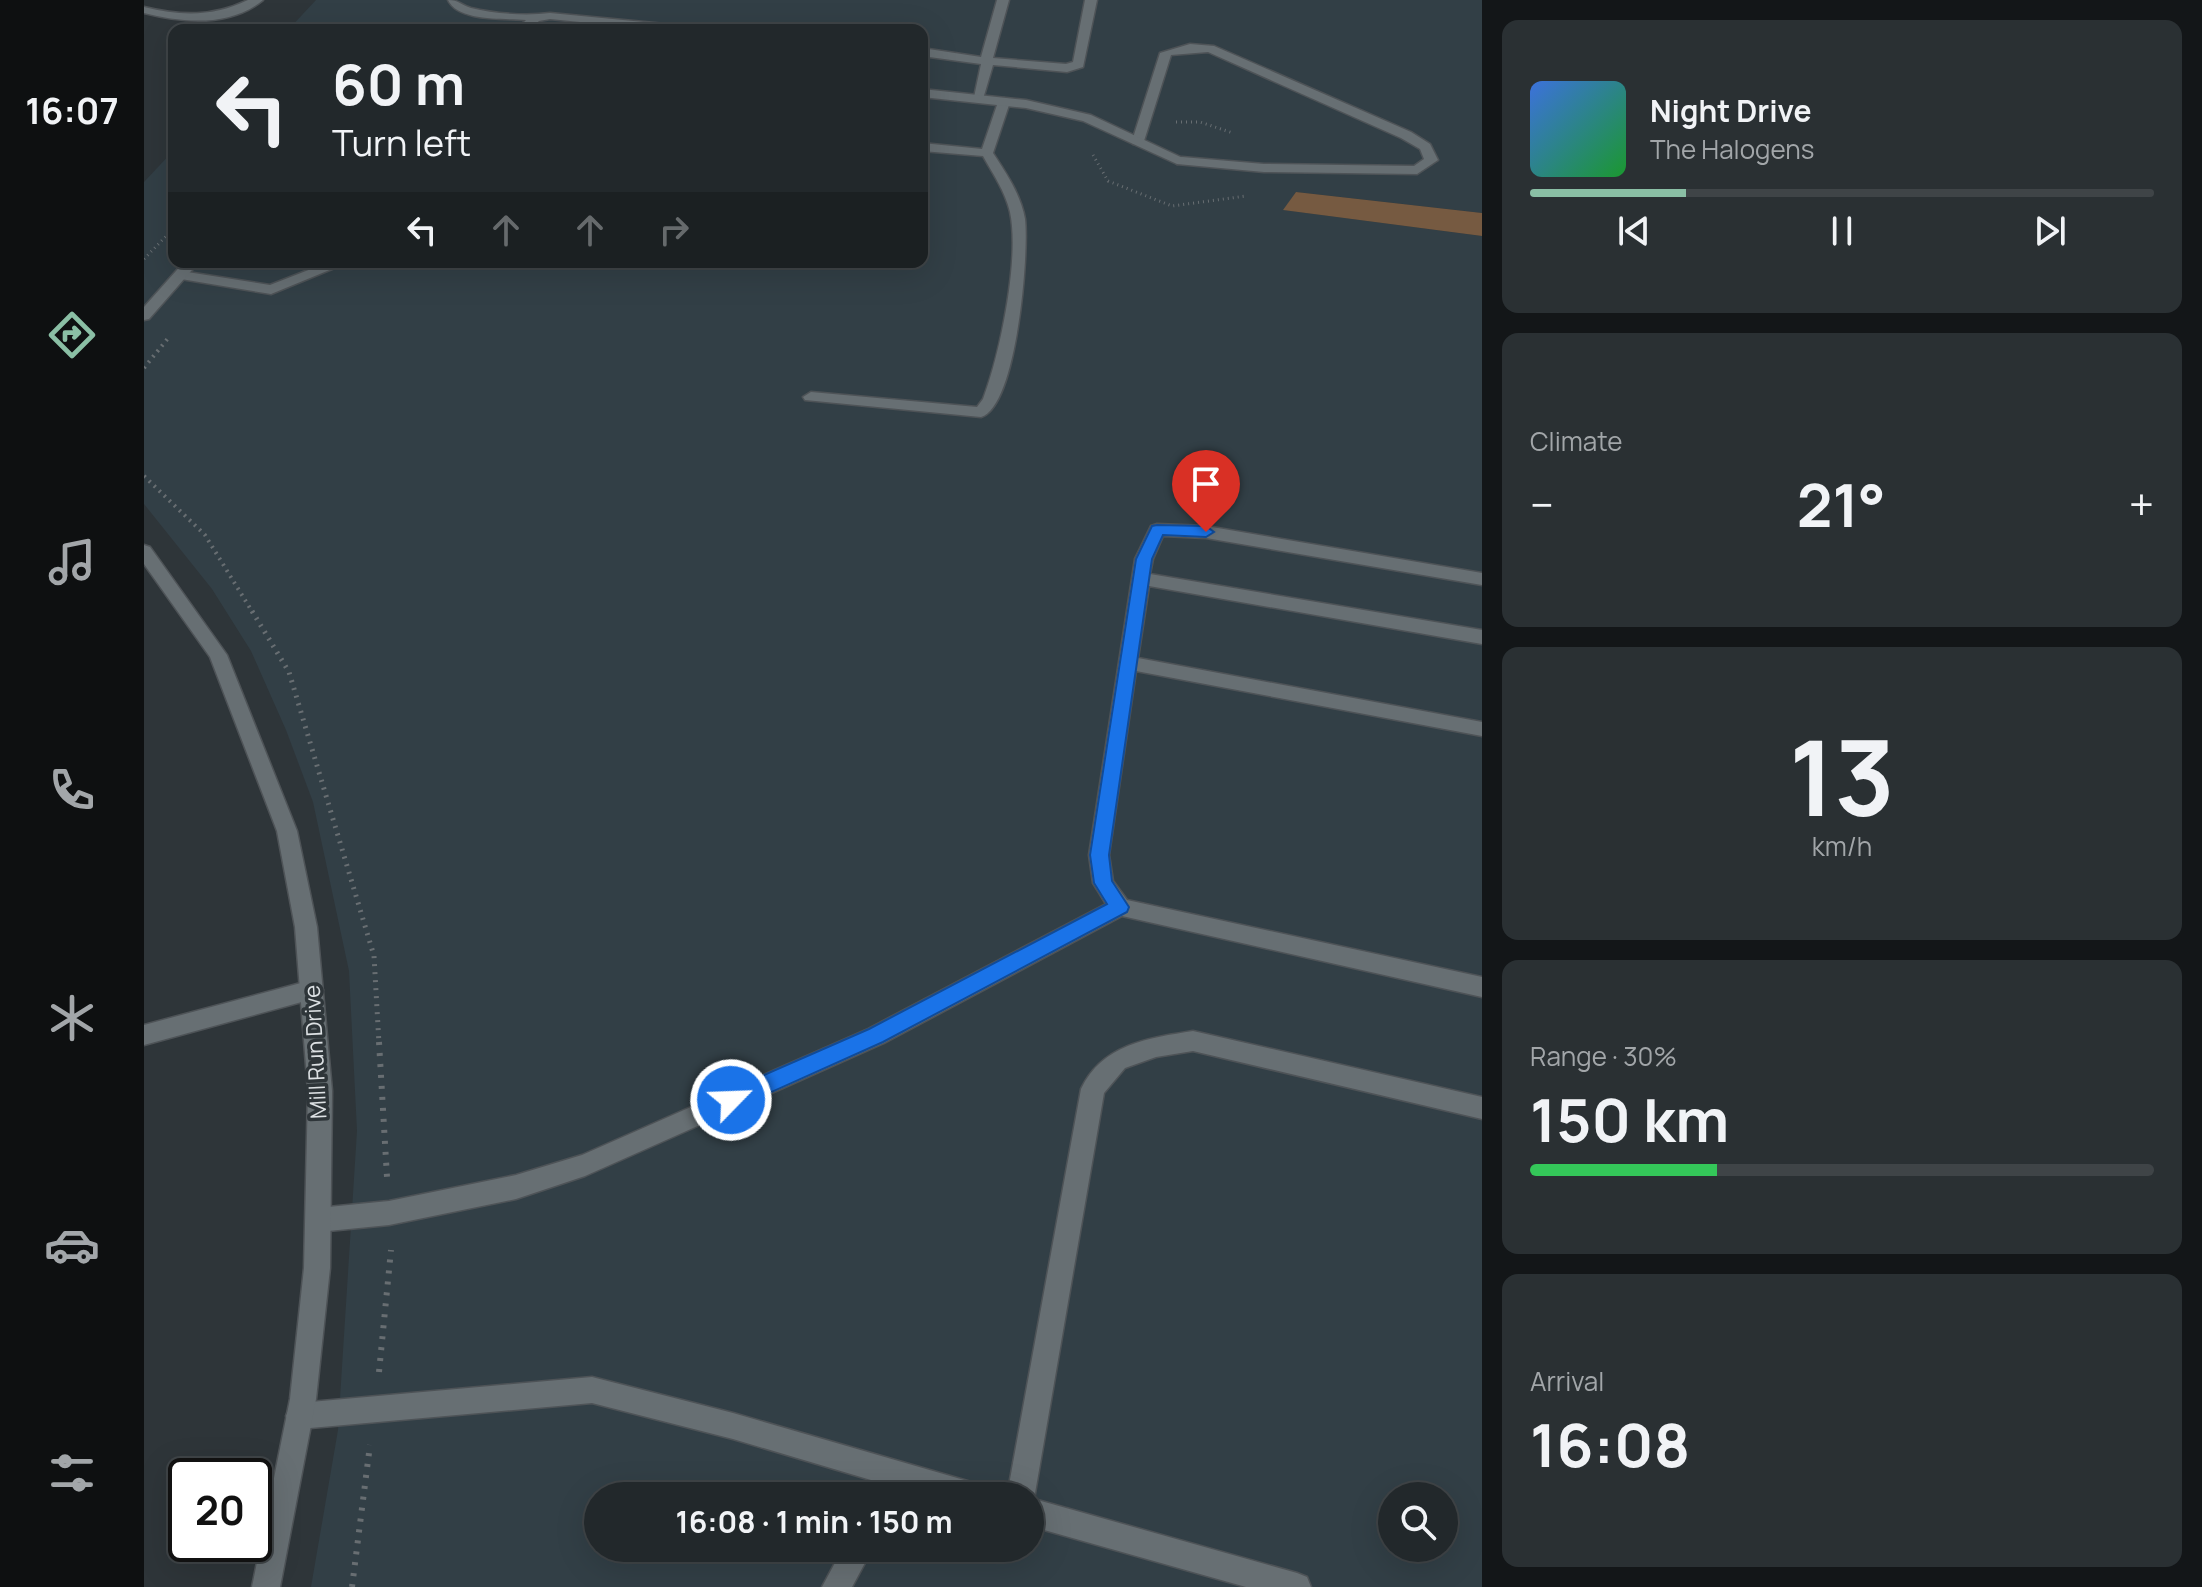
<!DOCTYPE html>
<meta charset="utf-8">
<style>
body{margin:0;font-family:Manrope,sans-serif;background:#2a3033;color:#f1f3f6;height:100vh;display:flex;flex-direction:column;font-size:30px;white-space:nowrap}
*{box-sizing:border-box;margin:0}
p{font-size:26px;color:#a2a6a9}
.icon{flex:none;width:44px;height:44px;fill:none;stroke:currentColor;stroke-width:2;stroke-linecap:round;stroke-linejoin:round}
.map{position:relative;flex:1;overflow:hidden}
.details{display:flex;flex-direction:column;gap:20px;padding:20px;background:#131618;width:720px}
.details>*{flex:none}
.hud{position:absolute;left:24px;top:24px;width:760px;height:244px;border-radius:16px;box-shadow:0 8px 32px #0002,0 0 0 2px #3f4447;background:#22282b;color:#f1f3f6;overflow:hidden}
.buttons{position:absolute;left:1234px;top:1482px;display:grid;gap:16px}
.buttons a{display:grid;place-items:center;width:80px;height:80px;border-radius:50%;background:#22282b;box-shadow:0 8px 32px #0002,0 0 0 2px #3f4447;font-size:40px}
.speed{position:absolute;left:24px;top:1458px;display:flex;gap:16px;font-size:40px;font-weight:700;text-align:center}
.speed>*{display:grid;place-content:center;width:104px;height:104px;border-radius:50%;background:#22282b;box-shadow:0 8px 32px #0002,0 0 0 2px #3f4447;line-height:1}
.speed .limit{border:4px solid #111;border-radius:12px;background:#fff;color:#111}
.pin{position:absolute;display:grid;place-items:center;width:68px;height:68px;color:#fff;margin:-82px -34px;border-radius:50% 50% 50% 0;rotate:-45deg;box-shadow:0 0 8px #0007}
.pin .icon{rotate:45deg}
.me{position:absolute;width:88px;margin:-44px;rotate:66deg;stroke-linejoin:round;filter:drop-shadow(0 0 6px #0008)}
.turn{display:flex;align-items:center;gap:28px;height:168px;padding:0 32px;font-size:36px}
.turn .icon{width:104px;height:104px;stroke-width:2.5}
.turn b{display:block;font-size:56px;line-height:68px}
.lanes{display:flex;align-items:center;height:76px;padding:0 32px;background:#0003;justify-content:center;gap:40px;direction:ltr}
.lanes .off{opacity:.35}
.big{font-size:60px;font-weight:700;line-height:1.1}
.details .widget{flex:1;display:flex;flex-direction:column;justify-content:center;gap:12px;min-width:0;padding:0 28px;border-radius:16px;background:#2a3033}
.details .dial{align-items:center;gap:0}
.dial b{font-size:104px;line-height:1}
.song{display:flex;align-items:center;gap:24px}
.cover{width:96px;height:96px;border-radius:12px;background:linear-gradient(135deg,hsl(220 70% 55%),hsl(130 70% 35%))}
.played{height:8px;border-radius:4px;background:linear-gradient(90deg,#8abfa5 25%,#3f4447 25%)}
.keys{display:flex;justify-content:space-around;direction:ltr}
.heat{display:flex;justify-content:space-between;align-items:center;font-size:44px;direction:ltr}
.charge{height:12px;border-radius:6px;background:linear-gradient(90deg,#34c759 30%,#3f4447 0)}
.trip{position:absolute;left:440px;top:1482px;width:460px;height:80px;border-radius:40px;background:#22282b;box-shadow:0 8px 32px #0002,0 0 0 2px #3f4447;font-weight:700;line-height:80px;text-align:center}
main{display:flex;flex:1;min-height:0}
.tab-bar{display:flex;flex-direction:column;width:144px;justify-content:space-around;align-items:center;background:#0e1011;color:#a2a6a9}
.tab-bar .icon{width:56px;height:56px}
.tab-bar .active{color:#8abfa5}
.tab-bar b{font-size:36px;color:#f1f3f6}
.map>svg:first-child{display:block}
</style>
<main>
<nav class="tab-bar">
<b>16:07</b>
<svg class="icon active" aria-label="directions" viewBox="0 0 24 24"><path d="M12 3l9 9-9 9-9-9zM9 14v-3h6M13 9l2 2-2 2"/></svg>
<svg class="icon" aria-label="music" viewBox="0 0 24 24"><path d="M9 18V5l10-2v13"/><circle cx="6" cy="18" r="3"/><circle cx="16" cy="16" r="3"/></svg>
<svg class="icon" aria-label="phone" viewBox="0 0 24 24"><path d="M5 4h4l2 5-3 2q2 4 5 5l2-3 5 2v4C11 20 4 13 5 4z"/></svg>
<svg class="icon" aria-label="climate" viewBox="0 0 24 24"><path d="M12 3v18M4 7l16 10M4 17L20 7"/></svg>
<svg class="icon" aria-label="car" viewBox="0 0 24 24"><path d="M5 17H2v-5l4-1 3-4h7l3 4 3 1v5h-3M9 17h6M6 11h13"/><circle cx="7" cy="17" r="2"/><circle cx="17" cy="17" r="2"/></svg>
<svg class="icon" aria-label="filters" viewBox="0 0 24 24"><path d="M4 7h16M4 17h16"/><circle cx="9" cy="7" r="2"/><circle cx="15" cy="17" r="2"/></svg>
</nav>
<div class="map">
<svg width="1338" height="1587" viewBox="0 0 1338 1587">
<rect width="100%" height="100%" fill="#2e3539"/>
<path fill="#323f46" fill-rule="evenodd" d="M172,0h1166v213l-186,-21 -12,18 198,26v1351h-1171l27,-157 19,-299 -8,-160 -36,-169 -27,-72 -35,-79 -39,-62 -68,-85v-322l30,-32v112h748v-232h-634zM454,1496h432v52h-432zM1248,1496h52v52h-52z"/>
<path fill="#765a41" d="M1152,192l186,21v23l-199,-26z"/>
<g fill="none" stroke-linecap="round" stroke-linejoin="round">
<defs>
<path id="lane" d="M104,0h15c-33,27 -80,23 -119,13v-6c37,9 69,10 104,-7z
M304,0c11,0 13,5 23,8 24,6 56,8 79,5l146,14 6,3h-42l-110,-11 -11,2 -10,9h-13l10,-10c-21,-2 -68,2 -78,-20z
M853,0h12l-16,58 73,6 7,-2 12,-62h12l-14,67 -16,5 -74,-7 -10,34 -10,3 8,-38 -59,-8v-8l59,9z
M1046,44l24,2 197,86 19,12 8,16 -21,14 -153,-2 -87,-8v-6l5,-1 82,7 150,2 10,-7 -4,-10 -19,-11 -193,-86 -37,3 -27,86 -11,3 -1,-3 28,-88z
M860,98l6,4 -17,51c13,20 28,42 32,66 4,34 -8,187 -44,198l-176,-17 -2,-3 8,-5 166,15 6,-8c17,-45 37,-140 27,-187 -5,-21 -17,-38 -27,-56l-61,-5v-8l60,6 16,-47z
M185,262h20l-78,32 -90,-15 -7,-4 7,-4 89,14z
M1013,524l49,2 276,47v12l-276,-47 -43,-2 -10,23 -3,15 332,56v14l-333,-58 -11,72 344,64v14l-346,-65 -27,184 4,26 14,19 355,77v20l-360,-81 -238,127 -299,133 -69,23 -127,26 -71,7 -9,-4 -3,-8 3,-8 9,-4 71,-7 127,-26 66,-20 286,-126 238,-125 -13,-21 -4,-28 46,-296 16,-33z
M168,980l8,3 3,7 -3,7 -176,48v-20z
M1049,1031l289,66v22l-289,-68 -37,6 -31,11 -21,25 -70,406 263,74 10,4 4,10h-65l-216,-61v-30h-23l74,-407c21,-45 68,-51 112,-58z
M448,1377l141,36 238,69 10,4 4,10h-61l-17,-5 -3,5h-29l6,-13 -148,-44 -141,-36 -293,26 -9,-4 -4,-9 4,-9 9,-4z
M699,1548h30l-21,39h-30z"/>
<path id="street" d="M778,89l104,11 65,15 98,46 -12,3 -94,-43 -57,-13 -104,-11z
M40,262h15l-50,57 -5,1v-13z
M0,545l6,2 77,108 70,176 20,96 15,164 -2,177 -14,131 -36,188h-28l38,-188 14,-131 4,-177 -13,-164 -18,-96 -67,-174 -66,-93z"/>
</defs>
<use href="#lane" stroke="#4e5357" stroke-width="3"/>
<use href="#street" stroke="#4e5357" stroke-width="3"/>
<path stroke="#686e72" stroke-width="3" stroke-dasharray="1 4" stroke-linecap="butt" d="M1032,122h24l33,11
M949,155l15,26 64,25 74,-10
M0,259l30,-31"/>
<path stroke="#686e72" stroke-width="4" stroke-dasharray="2 5" stroke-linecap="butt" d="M0,368l25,-31
M0,476l61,59 48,78"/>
<path stroke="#686e72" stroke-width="5" stroke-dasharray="2 6" stroke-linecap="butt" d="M108,611l37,61 85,284 5,88"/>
<path stroke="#686e72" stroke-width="6" stroke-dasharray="3 8" stroke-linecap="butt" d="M235,1042l8,135
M235,1372l12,-122
M208,1587l18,-142"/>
<use href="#lane" fill="#676f73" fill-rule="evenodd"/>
<use href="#street" fill="#676f73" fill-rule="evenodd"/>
</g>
<path fill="#1a73e8" stroke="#114b97" stroke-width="2" d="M1013,525l49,1 8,6 -8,5 -43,-2 -11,24 -43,296 3,26 17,26 -2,5 -244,130 -145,65 -7,3 -8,-3 -3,-7 3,-7 146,-64 238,-125 -13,-21 -4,-28 46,-296 16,-33z"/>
<g text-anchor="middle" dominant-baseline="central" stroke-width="7" stroke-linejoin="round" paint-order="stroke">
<g font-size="22" fill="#dde1e4" stroke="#2e3539">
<text transform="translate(171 1052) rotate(-93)">Mill Run Drive</text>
</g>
</g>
</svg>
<div class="buttons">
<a><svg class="icon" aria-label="search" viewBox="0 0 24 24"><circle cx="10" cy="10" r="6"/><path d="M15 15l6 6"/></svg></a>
</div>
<div class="speed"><div class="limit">20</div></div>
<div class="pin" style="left:1062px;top:532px;background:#d93025"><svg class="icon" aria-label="arrive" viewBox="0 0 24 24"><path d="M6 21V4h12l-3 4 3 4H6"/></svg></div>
<svg class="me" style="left:587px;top:1100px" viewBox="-20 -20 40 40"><circle r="17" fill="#1a73e8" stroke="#fff" stroke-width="3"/><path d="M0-11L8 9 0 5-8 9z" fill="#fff"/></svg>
<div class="trip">16:08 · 1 min · 150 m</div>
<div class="hud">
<div class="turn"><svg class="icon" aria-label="left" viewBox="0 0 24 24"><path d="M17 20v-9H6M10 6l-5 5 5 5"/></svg><div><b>60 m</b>Turn left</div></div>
<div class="lanes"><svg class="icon" aria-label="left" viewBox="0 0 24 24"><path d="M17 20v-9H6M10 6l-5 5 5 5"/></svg><svg class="icon off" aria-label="ahead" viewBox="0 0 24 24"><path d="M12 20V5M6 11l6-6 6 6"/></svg><svg class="icon off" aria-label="ahead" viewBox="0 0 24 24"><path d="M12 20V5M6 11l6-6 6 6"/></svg><svg class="icon off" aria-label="right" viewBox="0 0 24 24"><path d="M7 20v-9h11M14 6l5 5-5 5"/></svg></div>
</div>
</div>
<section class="details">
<div class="widget">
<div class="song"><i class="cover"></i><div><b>Night Drive</b><p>The Halogens</p></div></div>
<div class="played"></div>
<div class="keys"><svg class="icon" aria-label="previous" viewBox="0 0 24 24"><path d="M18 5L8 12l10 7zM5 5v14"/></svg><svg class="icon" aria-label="pause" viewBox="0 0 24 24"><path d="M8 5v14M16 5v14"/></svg><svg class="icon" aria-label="next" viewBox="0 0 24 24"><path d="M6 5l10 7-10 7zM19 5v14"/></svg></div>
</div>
<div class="widget"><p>Climate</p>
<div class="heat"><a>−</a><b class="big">21°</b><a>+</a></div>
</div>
<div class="widget dial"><b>13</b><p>km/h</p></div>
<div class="widget"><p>Range · 30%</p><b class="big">150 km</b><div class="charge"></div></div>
<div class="widget"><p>Arrival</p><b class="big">16:08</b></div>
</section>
</main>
